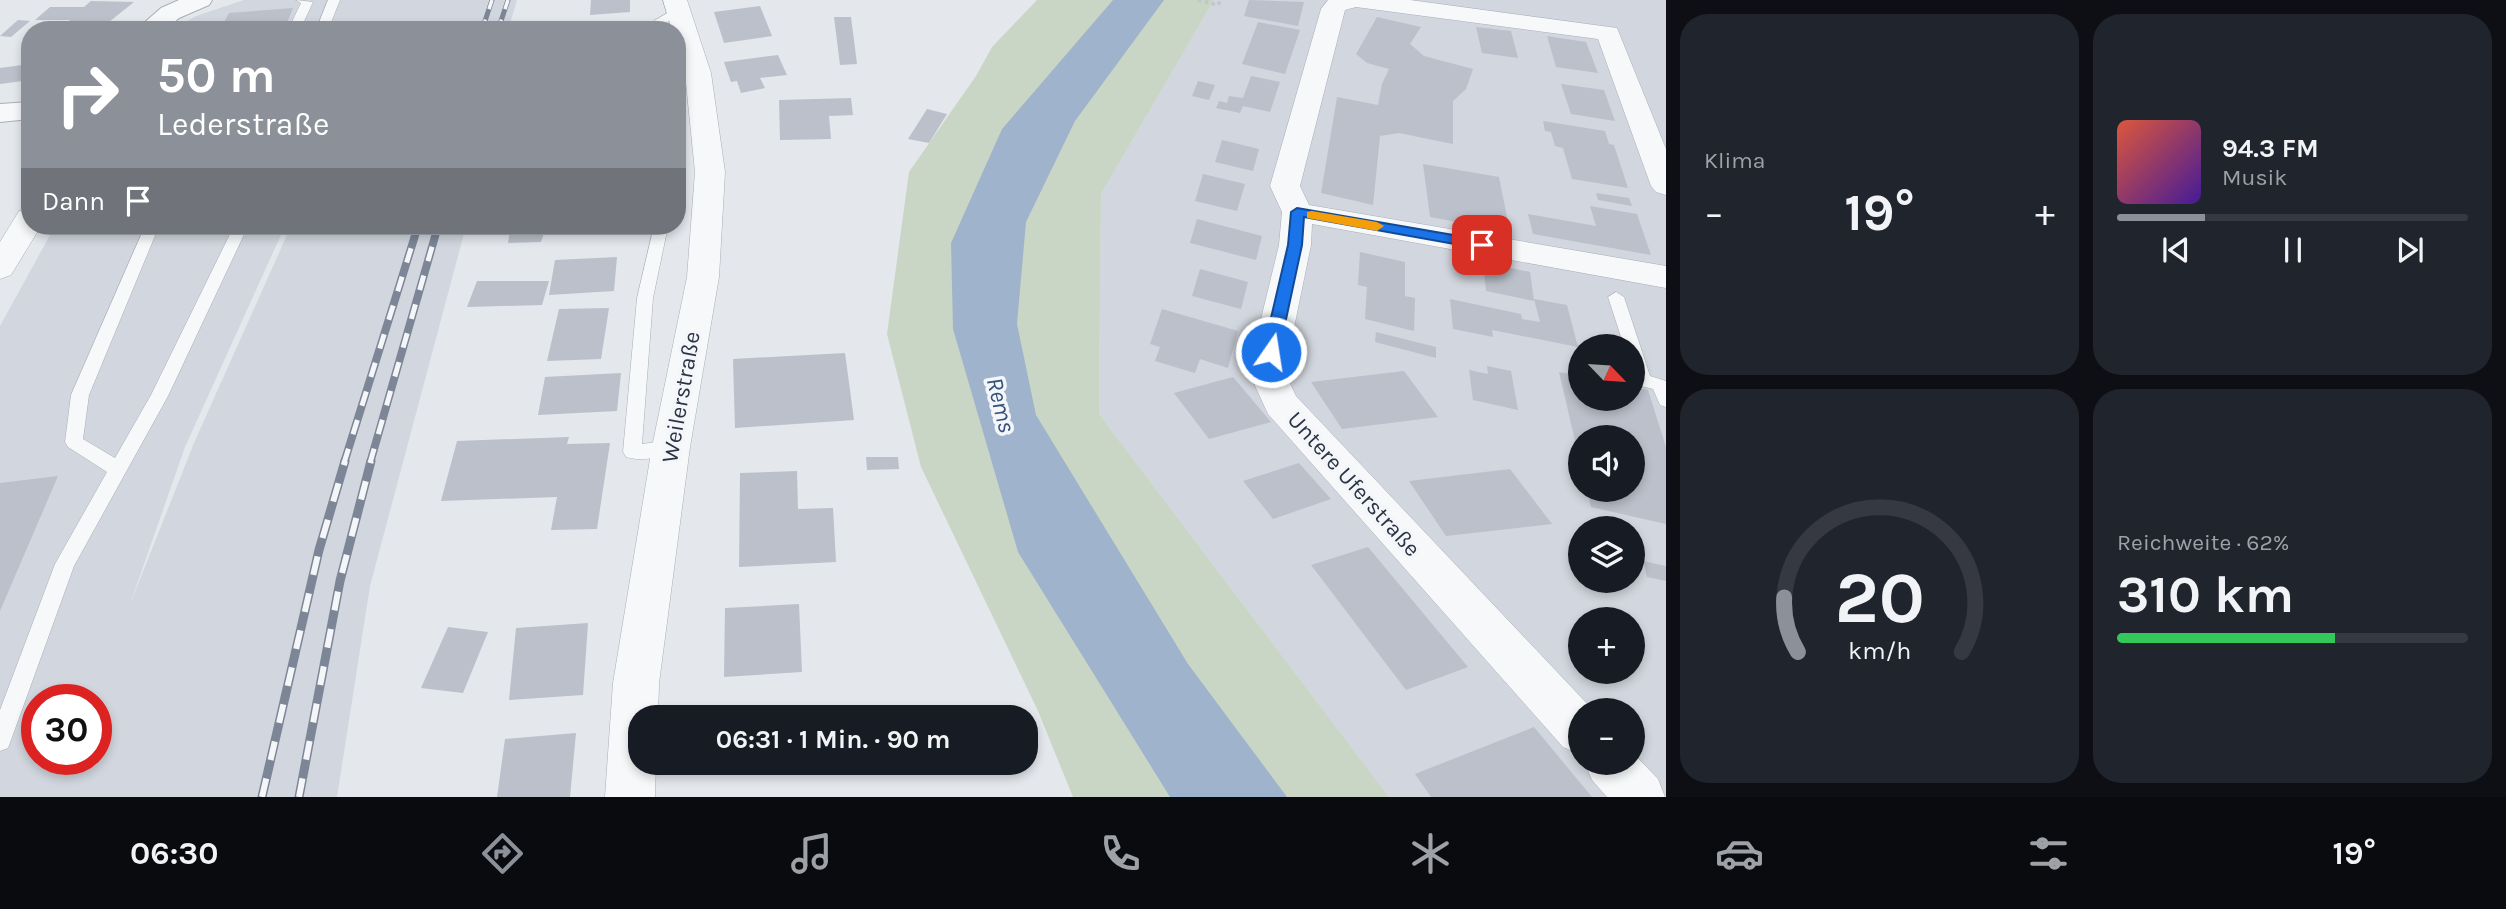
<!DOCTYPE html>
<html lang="de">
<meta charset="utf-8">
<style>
body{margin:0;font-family:Karla,sans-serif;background:#20242c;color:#f1f3f6;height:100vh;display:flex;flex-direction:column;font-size:26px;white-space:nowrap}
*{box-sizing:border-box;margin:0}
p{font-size:23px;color:#9ea1a6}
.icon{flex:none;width:38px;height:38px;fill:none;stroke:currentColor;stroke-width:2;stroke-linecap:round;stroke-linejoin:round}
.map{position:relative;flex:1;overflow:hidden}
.drawer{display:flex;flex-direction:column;gap:14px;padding:14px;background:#0d0f14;width:840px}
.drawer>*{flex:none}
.hud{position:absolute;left:21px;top:21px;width:665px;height:214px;border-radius:28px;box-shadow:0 4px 10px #0003;background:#8c9099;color:#fff;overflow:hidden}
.needle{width:46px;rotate:115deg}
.controls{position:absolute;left:1568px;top:334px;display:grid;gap:14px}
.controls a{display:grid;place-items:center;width:77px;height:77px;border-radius:50%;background:#171b24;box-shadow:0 4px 10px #0003;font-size:35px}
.speed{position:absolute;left:21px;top:684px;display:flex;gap:14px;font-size:35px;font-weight:700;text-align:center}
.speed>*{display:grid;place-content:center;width:91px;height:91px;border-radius:50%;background:#171b24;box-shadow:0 4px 10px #0003;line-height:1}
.speed .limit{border:10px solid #d22;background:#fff;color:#111}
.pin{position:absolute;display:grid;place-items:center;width:60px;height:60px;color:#fff;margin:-30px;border-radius:14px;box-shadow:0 4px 10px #0006}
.me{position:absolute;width:77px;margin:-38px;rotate:13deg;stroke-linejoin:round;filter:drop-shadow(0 0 5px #0008)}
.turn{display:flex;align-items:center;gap:24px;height:147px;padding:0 21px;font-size:32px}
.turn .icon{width:91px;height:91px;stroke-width:2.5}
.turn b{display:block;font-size:49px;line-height:60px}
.then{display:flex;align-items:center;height:66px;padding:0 21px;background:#0003;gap:14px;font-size:26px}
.big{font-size:52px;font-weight:700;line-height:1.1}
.drawer .widget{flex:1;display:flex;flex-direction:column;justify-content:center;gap:10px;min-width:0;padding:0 24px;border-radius:28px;background:#20242c}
.drawer .dial{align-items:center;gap:0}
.dial svg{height:182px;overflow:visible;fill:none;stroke:#363941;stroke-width:7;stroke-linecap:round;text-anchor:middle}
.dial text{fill:#f1f3f6;stroke:none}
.song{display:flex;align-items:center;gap:21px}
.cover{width:84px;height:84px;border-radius:10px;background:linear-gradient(135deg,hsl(10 70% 55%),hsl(260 70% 35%))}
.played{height:7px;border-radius:4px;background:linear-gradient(90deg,#8c9099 25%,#363941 25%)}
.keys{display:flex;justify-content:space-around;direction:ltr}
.heat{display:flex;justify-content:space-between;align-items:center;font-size:38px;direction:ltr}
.charge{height:10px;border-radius:5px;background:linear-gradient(90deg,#34c759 62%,#363941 0)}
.drawer .tiles{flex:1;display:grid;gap:14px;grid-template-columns:repeat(2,1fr)}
.trip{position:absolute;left:628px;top:705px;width:410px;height:70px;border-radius:28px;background:#171b24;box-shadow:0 4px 10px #0003;font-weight:700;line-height:70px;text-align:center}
.tab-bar{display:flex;height:112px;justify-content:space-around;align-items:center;background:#090b0e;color:#9ea1a6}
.tab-bar .icon{width:49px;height:49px}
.tab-bar .selected{color:#8c9099}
.tab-bar b{font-size:32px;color:#f1f3f6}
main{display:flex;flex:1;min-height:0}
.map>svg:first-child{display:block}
</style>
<main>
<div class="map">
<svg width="1666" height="797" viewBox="0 0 1666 797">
<rect width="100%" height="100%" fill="#e4e7ec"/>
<path fill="#d2d6de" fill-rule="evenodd" d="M244,0h273l-9,30h-337l25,-14z
M1214,0h452v797h-277l-290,-383 2,-220zM1580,346h53v53h-53zM1580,438h53v52h-53zM1580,528h53v53h-53zM1580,620h53v52h-53zM1580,710h53v53h-53z
M55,226h230l-100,221 -56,160 65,-164 97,-217h175l-96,360 -33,211h-337v-471zM37,700h59v60h-59z"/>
<path fill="#c9d6c5" d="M1037,0h177l-113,194 -2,220 290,383h-316l-35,-86 -117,-244 -34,-133 22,-162 67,-96 16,-29z"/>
<path fill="#9fb4cc" d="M1113,0h51l-89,121 -49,101 -9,102 19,91 152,249 99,133h-117l-152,-245 -65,-223 -2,-86 51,-114z"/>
<path fill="#bbc0ca" d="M591,0h39v12l-40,3z
M1249,0l55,2 -6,24 -54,-10z
M91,1l43,1 -35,28h-40l11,-10h-35l15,-13h34z
M760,6l12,30 -48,7 -10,-31z
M293,8l-9,22h-64l9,-17z
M834,17h17l6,47 -17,1z
M1377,17l44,10 -11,17 14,12 49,13 -7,20 -13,12v43l-54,-11 -19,3 -7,69 -52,-12 16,-96 41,8 4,-21 7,-15 -22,-6 -11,-9z
M18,20l12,1 -19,16 -11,-1z
M1258,22l42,8 -15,44 -43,-10z
M1476,27l35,4 7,27 -36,-5z
M1547,36l39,6 12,31 -42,-6z
M778,55l9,20 -27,3 5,10 -24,5 -4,-12 -6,1 -7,-20z
M30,64v16l-30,4v-16z
M1251,76l29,6 -10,30 -27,-6 -3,7 -24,-5 3,-7 8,2 2,-7 14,2z
M1198,81l17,4 -6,15 -17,-4z
M1561,84l43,6 11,31 -44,-7z
M851,98l2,17 -24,1 2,23 -51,1 -1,-40z
M927,109l20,5 -18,29 -21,-4z
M1543,121l62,10 4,13 5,1 14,43 -56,-9 -9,-31 -8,-2 -4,-14 -6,-1z
M1222,140l37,9 -6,22 -38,-9z
M1423,164l76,13 11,55 -80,-15z
M1203,174l42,10 -8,27 -42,-10z
M1596,193l33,5 3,8 -34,-6z
M1590,206l47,8 14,41 -118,-21 -5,-20 68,12z
M1197,219l65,17 -6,24 -66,-17z
M569,226h44l1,2 -45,3z
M546,227l-5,15 -33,1 2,-13z
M1360,252l45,10v34l10,2 -1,33 -49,-12 2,-32 -9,-2z
M617,257l-3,34 -65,4 6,-35z
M1483,262l47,10 4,29 -48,-10z
M1200,269l48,13 -7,27 -49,-13z
M477,281h72l-7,24 -75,2z
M1450,299l71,15 1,5 18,3 -6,-23 33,6 11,42 -86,-17 1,7 -40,-8z
M609,308l-8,51 -54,2 12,-52z
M1162,309l76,22 -10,37 -28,-9 -5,14 -40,-12 5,-14 -10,-3z
M1376,332l60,15v11l-61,-16z
M845,353l9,67 -119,8 -2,-69z
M1487,366l24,5 7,39 -45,-10 -4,-30 19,4z
M1404,371l34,46 -96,12 -31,-47z
M1559,372l21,4v23h53v-12l15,3 18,57v77l-75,-17 -4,-17h46v-52h-53l-1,20z
M621,373l-4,38 -79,4 7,-38z
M1233,377l38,45 -62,17 -35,-46z
M569,437l-2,7 43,-1 -13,86 -46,1 6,-33 -116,4 16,-60z
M866,457h32l1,12 -32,1z
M1299,463l32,36 -58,20 -30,-38z
M1510,469l42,55 -106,12 -37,-55z
M797,471l1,38 35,-1 3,54 -97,5 1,-94z
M58,476l-58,135v-128z
M1368,547l100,120 -62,23 -95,-125z
M1643,561l23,5v15l-19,-4z
M799,604l3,68 -78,5 1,-69z
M588,623l-5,72 -74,5 7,-72z
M448,627l40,5 -25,61 -42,-5z
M1534,727l58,70h-161l-16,-23z
M576,733l-6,64h-73l8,-58z"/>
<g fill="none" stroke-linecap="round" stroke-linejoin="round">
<defs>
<path id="service" d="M296,0l17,2 -13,28h-12l13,-27z
M328,0h12l-12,30h-12z
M674,9l10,2 -20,13 1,6h-12l1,-9z
M145,226h14l-70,169 -6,44 32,19 36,-63 83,-169h14l-80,170 -94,170 -63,174 -3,8 -8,3v-41l55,-146 52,-92 -39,-25 -3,-5 6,-47z
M654,226h14l-15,72 -11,146 29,-4 6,2 3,5 -3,5c-14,5 -37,10 -51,5l-3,-5 14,-154z
M1616,292l8,5 26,79 16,5v26l-6,-2 -7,-16 -16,-4 -3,-4 -1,-35h-9l-16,-49z"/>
<path id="minor" d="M663,0h24l24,73 14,99 -6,105 -29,170 -31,236 -1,35h-18v45h16l-1,34h-50l8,-114 39,-236 35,-170 8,-105 -10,-99 -8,-26v-17h-5z
M1328,0h82l207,28 49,121v46l-10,-3 -5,-6 -53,-147 -242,-32 -11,3 -45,176 9,19 357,61v22l-354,-64 -1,21 -22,107 -2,25 9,19 297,314h-13v44l-17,-7 -295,-333 -17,-37 2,-25 26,-107 3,-33 -12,-26 51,-177z
M30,209v17h11l-30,49 -11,4v-37l19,-31z
M1633,753l25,26 7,18h-58l-15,-17 -7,-17h48z"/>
<path id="tertiary" d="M179,0h33l-3,5 -30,13 -14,12h-29l25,-22z
M30,102v17l-30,3v-18z"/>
</defs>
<use href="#service" stroke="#a9aeb7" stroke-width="1"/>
<use href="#minor" stroke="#a9aeb7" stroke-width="1"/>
<use href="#tertiary" stroke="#a9aeb7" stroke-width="2"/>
<path stroke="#c2c5cb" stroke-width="3.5" stroke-dasharray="3.5 3.5" stroke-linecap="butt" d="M1198,0l20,5 3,-5"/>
<use href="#service" fill="#f7f8fa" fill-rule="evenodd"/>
<use href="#minor" fill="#f7f8fa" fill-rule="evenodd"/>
<use href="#tertiary" fill="#f7f8fa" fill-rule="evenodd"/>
<defs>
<path id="rail-far2" d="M482,30l10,-30
M498,30l10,-30"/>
<path id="rail-far1" d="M344,463l74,-237
M370,463l68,-237"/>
<path id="rail" d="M262,797l57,-247 26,-89
M299,797l41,-216 31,-120"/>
</defs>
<use href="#rail-far2" stroke="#7d8696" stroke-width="5"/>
<use href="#rail-far1" stroke="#7d8696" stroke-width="8"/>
<use href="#rail" stroke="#7d8696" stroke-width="9"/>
<use href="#rail-far2" stroke="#f4f6f9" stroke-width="3.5" stroke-dasharray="11" stroke-linecap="butt"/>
<use href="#rail-far1" stroke="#f4f6f9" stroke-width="5" stroke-dasharray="15" stroke-linecap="butt"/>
<use href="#rail" stroke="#f4f6f9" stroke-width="6" stroke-dasharray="19" stroke-linecap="butt"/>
</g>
<path fill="#1a73e8" stroke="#114b97" stroke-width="2" d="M1297,208l185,32 7,5 -7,4 -178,-32 -2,28 -23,107 -8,6 -8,-6 25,-107 3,-33z"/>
<path fill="#f59e0b" d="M1312,211l65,11 7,4 -7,5 -70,-13v-6z"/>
<g text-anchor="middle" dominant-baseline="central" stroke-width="7" stroke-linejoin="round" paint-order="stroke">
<g font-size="23" fill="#2b3445" stroke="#f4f6f9">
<text transform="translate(681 397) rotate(-80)">Weilerstraße</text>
<text transform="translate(1354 484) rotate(48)">Untere Uferstraße</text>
</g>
<g font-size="24" font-style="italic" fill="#34527a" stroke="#f4f6f9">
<text transform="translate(1001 405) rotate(76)">Rems</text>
</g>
</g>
</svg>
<div class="controls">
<a><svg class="needle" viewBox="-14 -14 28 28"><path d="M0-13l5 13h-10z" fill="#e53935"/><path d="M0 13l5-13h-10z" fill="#9ea1a6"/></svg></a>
<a><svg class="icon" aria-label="sound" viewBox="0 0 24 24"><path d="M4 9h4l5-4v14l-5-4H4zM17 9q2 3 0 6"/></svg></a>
<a><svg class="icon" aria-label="layers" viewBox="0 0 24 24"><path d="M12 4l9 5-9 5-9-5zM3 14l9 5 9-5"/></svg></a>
<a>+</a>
<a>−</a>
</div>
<div class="speed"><div class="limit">30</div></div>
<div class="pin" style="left:1482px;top:245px;background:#d93025"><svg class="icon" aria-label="arrive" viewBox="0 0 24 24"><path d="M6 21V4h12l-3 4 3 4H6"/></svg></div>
<svg class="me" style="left:1271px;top:352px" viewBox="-20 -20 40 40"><circle r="17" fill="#1a73e8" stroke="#fff" stroke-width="3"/><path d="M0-11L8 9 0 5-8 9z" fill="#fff"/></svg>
<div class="trip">06:31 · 1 Min. · 90 m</div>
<div class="hud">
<div class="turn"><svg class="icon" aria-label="right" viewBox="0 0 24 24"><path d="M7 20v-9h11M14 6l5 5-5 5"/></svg><div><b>50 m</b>Lederstraße</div></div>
<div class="then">Dann<svg class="icon" aria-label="arrive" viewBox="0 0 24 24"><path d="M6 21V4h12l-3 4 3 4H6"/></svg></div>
</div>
</div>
<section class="drawer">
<div class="tiles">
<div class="widget"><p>Klima</p>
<div class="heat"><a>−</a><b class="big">19°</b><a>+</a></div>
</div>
<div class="widget">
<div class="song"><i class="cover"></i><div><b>94.3 FM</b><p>Musik</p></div></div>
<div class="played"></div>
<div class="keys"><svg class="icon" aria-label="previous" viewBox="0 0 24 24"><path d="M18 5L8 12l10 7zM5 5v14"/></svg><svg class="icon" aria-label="pause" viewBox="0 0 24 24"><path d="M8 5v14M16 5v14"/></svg><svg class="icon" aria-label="next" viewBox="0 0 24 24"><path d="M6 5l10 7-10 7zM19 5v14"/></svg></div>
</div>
<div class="widget dial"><svg viewBox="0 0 100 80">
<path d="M14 69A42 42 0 1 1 86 69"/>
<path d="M14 69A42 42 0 0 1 8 45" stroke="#8c9099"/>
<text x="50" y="56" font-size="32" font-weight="700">20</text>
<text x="50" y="72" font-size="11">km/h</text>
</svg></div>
<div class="widget"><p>Reichweite · 62%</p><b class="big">310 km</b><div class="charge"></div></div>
</div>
</section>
</main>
<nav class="tab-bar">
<b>06:30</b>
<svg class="icon selected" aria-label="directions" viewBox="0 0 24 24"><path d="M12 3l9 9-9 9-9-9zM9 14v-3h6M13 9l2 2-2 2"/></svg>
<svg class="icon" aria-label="music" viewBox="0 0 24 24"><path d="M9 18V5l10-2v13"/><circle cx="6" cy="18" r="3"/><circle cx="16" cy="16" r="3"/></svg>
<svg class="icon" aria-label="phone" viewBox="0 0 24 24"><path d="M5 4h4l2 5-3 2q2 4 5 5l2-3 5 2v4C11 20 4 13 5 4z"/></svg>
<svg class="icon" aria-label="climate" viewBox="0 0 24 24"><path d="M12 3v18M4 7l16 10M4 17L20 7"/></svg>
<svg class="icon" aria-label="car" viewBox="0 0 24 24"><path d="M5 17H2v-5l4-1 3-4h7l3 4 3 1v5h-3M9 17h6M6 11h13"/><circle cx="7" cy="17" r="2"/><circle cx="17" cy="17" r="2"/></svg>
<svg class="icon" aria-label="filters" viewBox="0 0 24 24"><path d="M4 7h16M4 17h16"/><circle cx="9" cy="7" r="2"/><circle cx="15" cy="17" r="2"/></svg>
<b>19°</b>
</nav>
